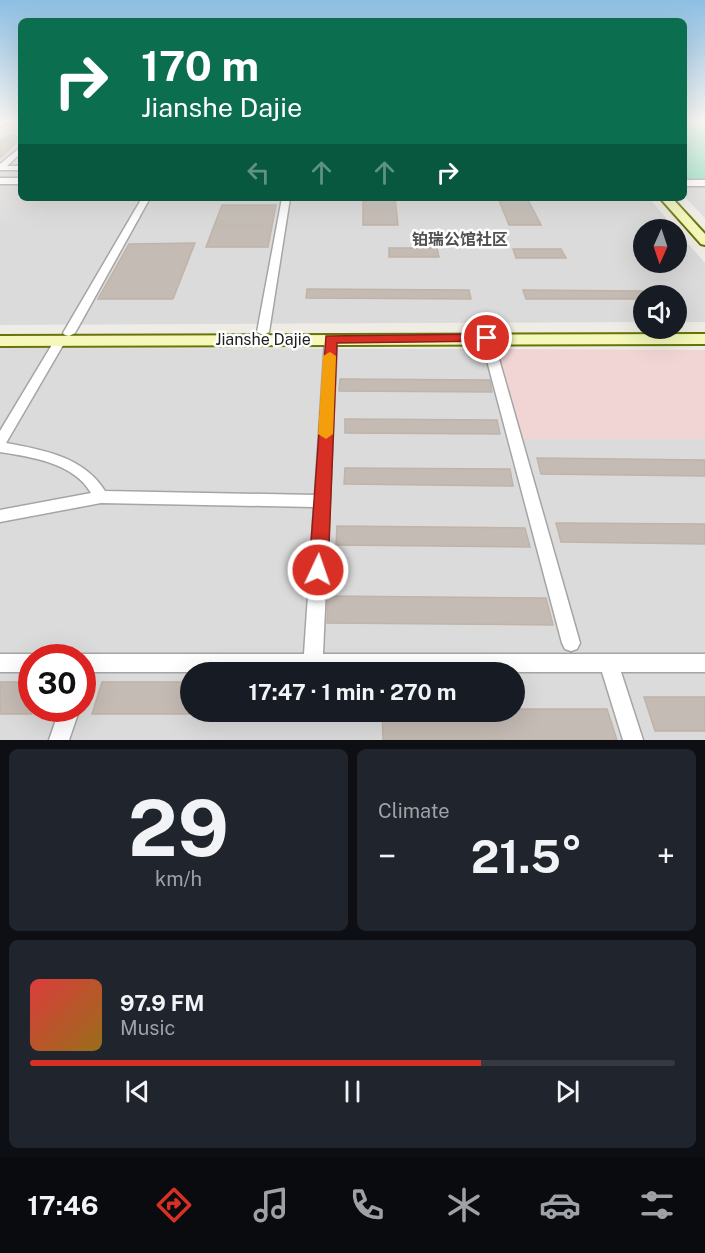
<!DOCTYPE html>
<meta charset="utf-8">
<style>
body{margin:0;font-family:"Public Sans","Noto Sans SC",sans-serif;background:#20242c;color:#f1f3f6;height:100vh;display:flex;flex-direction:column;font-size:22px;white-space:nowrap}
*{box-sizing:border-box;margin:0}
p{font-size:20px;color:#9ea1a6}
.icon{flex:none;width:33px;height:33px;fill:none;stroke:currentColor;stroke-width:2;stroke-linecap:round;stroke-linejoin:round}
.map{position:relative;height:740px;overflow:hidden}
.details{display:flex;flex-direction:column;gap:9px;padding:9px;background:#0d0f14;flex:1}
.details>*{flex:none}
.hud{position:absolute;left:18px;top:18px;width:669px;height:183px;border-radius:9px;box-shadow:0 6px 24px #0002;background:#0b6e4f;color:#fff;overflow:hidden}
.needle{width:39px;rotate:183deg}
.buttons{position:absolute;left:633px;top:219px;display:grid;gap:12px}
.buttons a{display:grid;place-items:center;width:54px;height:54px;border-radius:50%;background:#171b24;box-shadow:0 6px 24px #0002;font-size:30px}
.speed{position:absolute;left:18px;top:644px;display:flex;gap:12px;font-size:30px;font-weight:700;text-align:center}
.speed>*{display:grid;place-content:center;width:78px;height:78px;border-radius:50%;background:#171b24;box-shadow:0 6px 24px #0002;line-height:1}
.speed .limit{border:9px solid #d22;background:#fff;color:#111}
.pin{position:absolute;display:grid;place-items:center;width:51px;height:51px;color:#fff;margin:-26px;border:3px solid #fff;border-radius:50%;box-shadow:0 2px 6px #0007}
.me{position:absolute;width:66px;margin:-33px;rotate:3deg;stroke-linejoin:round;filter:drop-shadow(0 0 4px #0008)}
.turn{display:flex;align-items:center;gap:21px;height:126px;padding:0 24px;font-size:27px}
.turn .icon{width:78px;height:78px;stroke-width:2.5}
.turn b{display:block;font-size:42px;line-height:51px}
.lanes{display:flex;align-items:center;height:57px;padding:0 24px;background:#0003;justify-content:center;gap:30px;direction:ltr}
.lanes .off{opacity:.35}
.big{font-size:45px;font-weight:700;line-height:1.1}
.details .tile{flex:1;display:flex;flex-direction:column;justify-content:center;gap:9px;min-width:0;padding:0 21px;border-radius:9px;background:#20242c}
.details .dial{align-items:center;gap:0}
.dial b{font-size:78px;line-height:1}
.song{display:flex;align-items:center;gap:18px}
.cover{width:72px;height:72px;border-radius:9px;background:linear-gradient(135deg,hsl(0 70% 55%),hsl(40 70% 35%))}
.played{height:6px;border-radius:3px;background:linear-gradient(90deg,#d93025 70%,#363941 70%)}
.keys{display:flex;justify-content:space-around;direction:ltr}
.heat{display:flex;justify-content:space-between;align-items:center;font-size:33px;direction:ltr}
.details .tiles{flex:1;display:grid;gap:9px;grid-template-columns:1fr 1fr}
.tile:last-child{grid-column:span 2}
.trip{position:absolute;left:180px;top:662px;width:345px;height:60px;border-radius:30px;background:#171b24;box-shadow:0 6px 24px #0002;font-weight:700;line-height:60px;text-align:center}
.tab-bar{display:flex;height:96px;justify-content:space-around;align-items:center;background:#090b0e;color:#9ea1a6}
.tab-bar .icon{width:42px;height:42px}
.tab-bar .on{color:#d93025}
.tab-bar b{font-size:27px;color:#f1f3f6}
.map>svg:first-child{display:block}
</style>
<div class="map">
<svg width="705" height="740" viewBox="0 0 705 740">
<rect width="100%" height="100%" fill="#efece5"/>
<path fill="#dcdbdb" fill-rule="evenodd" d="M13,123h8v75h628l27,32h-32v32h32v-32l29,33v59h-28l-1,-26h-32l-1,26 -643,3v-191z
M684,186h21v32l-21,-22z
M0,348l494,1 25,90h186v301h-705zM32,657h50v51h-50zM190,672h324v39h-324z"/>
<path fill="#f0d5d4" d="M494,349l211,1v89h-186z"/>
<path fill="#84ddbb" d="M684,123h21v56h-21z"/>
<path fill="#c4bbb4" stroke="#c0b3a7" stroke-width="1.5" d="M8,136h13v2l-21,20v-17z
M363,198h32l3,27h-35z
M498,198h29l14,27h-32z
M222,205h54l-8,42h-62z
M195,243l-22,56h-75l31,-55z
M389,248h48l2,9h-50z
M513,249h48l5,9h-50z
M307,289l162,1 2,9 -165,-1z
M523,290l121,1v8h-118z
M340,379l150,1 2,12 -153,-1z
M345,419l152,1 3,14 -155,-1z
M537,458l168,2v16l-164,-2z
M345,468l165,1 3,17 -169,-2z
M556,523l149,1v20l-144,-2z
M337,526l188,2 5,19 -194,-2z
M328,596l218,2 7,27 -226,-2z
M0,682h32v32h-32z
M102,682h88v32h-98z
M644,697h61v34h-50z
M514,709h93l10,31h-234l-1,-29h132z"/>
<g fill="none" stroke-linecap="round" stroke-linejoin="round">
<defs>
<path id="minor" d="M21,147v6l-14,13h14v4h-21v-6z
M142,198h8l-75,135 -6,3 -4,-1 -2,-2z
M282,198h8l-21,134 -6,3 -6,-3z
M487,335l6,3 87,305 -3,6 -6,2 -6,-2 -3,-6 -81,-305z
M331,336l6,3 -14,315h382v18h-84l22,68h-20l-21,-68h-520v-15h-7l7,-3h222l10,-147 -213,-4 -101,19v-12l91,-17c-17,-30 -59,-36 -91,-41v-21l56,-93 4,-1 6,3 -60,103c38,7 78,14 99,48l210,4 10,-156z
M0,654h32l7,3h-7v15h-32z
M60,708h20l-11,32h-20z"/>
<path id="tertiary" d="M0,123h6l-6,4z
M0,178h21v6h-21z
M684,180h21v6h-21z"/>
<path id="secondary" d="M660,198h12l33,36v11l-4,-1z
M705,334v10l-705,2v-10z"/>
</defs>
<use href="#minor" stroke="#a5a5a5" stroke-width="3"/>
<use href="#tertiary" stroke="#a5a5a5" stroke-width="3"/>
<use href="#secondary" stroke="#677407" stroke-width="4"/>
<use href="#minor" fill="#fff" fill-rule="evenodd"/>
<use href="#tertiary" fill="#fff" fill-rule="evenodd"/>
<use href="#secondary" fill="#f5f8ba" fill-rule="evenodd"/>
</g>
<linearGradient id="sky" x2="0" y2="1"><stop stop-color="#8dbfe3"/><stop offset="0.54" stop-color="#f8f6f3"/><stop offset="1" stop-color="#f8f6f3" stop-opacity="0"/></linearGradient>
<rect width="705" height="226" fill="url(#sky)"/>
<path fill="#d93025" stroke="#8d1f18" stroke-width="1.5" d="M487,334l5,1 2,3 -2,3 -155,2 -9,227 -3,6 -7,2 -7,-2 -2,-6 17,-234z"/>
<path fill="#f59e0b" d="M330,352l6,4 -3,78 -7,5 -8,-5 5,-78z"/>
<g text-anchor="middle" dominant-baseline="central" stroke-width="5" stroke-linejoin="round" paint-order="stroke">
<g font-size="16" font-weight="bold" fill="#515151" stroke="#fff">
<text x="460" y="239">铂瑞公馆社区</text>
</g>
<g font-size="16" fill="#1e1e1e" stroke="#fff">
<text x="263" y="339">Jianshe Dajie</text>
</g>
</g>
</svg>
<div class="buttons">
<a><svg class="needle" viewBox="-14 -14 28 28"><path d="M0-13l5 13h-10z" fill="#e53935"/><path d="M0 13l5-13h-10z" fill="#9ea1a6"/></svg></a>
<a><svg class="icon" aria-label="sound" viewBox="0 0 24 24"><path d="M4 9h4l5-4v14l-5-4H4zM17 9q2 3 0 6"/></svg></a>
</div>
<div class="speed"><div class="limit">30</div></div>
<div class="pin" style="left:487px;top:338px;background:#d93025"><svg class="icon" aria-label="arrive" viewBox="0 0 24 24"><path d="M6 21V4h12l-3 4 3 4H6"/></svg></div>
<svg class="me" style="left:318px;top:570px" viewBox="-20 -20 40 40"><circle r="17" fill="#d93025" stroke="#fff" stroke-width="3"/><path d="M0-11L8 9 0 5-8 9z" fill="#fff"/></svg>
<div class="trip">17:47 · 1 min · 270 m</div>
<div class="hud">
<div class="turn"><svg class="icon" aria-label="right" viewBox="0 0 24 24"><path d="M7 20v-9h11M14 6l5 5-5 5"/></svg><div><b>170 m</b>Jianshe Dajie</div></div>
<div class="lanes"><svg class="icon off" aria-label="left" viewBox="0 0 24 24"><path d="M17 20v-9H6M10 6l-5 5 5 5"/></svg><svg class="icon off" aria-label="ahead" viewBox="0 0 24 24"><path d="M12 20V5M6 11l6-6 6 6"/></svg><svg class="icon off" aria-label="ahead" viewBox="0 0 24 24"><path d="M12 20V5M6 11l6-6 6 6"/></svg><svg class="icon" aria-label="right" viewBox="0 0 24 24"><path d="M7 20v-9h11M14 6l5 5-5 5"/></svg></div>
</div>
</div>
<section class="details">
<div class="tiles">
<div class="tile dial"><b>29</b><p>km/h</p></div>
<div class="tile"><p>Climate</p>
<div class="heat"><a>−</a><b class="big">21.5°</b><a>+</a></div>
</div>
<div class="tile">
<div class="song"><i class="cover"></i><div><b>97.9 FM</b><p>Music</p></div></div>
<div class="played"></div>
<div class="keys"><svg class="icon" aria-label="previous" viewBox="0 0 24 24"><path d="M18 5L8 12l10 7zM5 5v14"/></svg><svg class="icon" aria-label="pause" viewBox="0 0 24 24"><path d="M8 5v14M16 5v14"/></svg><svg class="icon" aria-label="next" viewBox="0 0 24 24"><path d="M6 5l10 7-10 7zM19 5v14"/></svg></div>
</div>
</div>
</section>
<nav class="tab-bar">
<b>17:46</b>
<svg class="icon on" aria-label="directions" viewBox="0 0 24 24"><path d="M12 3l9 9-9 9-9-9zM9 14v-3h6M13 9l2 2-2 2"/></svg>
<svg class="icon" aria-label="music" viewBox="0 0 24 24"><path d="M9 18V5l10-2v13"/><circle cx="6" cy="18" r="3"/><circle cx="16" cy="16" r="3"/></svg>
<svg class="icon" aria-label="phone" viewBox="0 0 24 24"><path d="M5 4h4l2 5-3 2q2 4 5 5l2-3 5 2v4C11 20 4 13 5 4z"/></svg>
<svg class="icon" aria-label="climate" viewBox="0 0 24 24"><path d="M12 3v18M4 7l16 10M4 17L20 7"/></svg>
<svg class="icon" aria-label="car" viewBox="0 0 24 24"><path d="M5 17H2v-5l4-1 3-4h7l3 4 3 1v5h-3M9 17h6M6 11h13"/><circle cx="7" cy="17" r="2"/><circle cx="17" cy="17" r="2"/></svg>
<svg class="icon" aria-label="filters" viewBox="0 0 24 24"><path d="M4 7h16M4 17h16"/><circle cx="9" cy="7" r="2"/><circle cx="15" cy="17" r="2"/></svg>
</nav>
